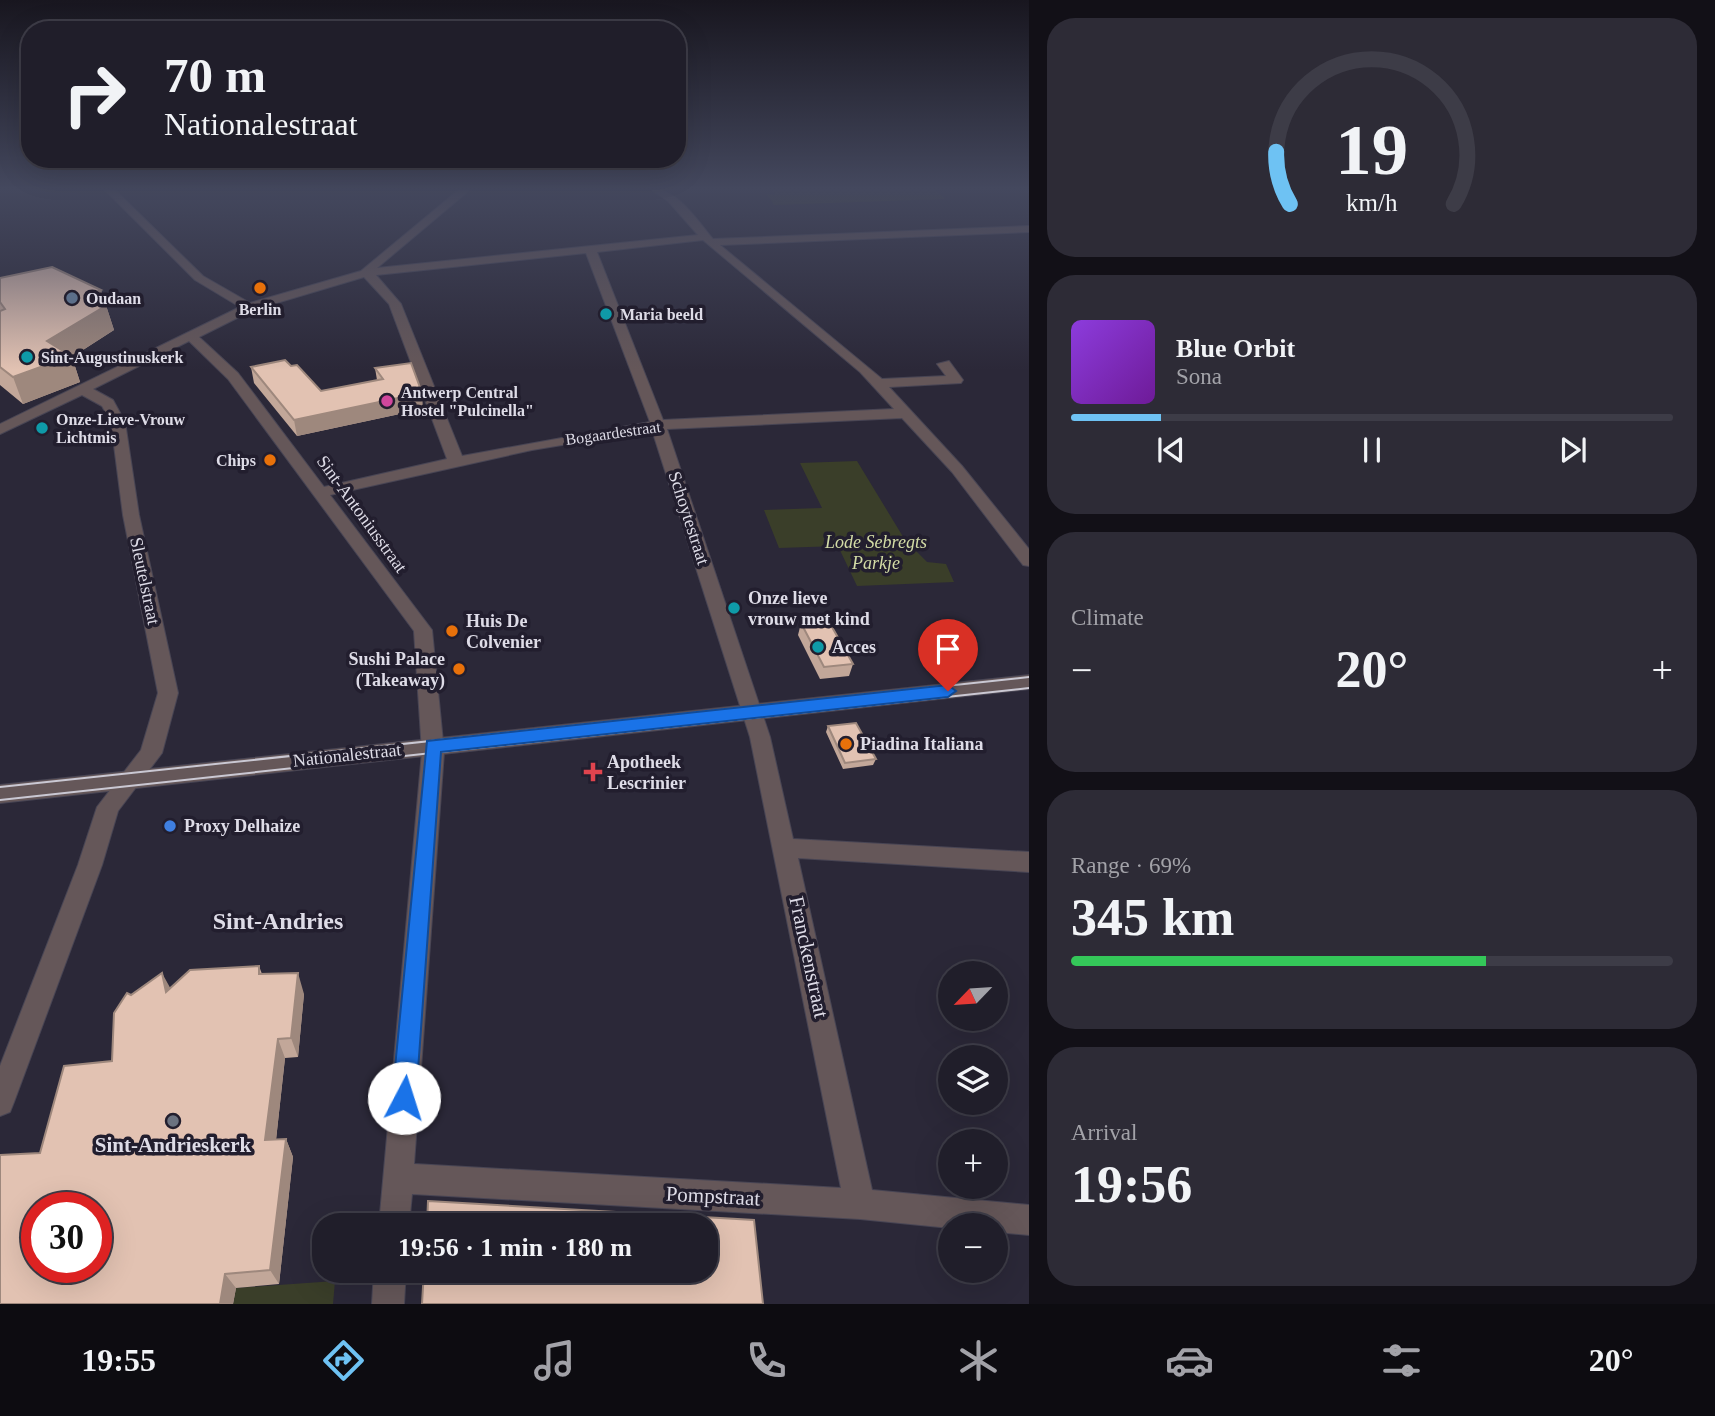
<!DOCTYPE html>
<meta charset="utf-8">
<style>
body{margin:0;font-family:Georgia,serif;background:#2d2b36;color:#f1f3f6;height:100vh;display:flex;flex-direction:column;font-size:26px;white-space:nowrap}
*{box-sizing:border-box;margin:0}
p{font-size:23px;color:#a2a2a8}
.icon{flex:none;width:38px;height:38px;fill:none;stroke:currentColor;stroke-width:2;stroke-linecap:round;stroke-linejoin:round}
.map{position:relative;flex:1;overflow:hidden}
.sheet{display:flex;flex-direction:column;gap:18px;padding:18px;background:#121017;width:686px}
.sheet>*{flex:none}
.guide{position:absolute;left:21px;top:21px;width:665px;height:147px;border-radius:28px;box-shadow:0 7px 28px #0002,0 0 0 2px #3d3c47;background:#201e2a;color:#f1f3f6;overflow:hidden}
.needle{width:46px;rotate:245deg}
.fabs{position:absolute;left:938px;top:961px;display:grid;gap:14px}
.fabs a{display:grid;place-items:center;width:70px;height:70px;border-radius:50%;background:#201e2a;box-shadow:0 7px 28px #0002,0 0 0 2px #3d3c47;font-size:35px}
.speed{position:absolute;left:21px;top:1192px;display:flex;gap:14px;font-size:35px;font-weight:700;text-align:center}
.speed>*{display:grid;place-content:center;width:91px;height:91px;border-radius:50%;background:#201e2a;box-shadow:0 7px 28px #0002,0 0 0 2px #3d3c47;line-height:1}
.speed .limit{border:10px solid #d22;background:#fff;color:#111}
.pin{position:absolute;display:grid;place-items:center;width:60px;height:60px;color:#fff;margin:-72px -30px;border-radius:50% 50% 50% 0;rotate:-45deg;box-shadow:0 0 7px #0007}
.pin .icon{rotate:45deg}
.me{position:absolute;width:77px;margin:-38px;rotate:5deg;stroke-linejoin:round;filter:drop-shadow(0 0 5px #0008)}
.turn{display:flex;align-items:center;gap:24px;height:147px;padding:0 28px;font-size:32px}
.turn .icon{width:91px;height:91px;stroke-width:2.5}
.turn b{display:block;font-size:49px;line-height:60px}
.big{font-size:52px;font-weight:700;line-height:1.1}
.sheet .card{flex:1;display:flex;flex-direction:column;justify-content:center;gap:10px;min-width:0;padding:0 24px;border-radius:28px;background:#2d2b36}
.sheet .dial{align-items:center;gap:0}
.dial svg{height:182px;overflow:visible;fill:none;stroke:#3d3c47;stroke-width:7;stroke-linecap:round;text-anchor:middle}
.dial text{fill:#f1f3f6;stroke:none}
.song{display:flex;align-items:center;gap:21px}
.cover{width:84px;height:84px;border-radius:10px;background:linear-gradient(135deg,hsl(270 70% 55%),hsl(280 70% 35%))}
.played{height:7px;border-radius:4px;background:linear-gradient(90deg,#6ec2f3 15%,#3d3c47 15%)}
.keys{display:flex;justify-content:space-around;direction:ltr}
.heat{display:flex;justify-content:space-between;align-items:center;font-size:38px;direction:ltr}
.charge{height:10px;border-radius:5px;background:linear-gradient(90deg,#34c759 69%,#3d3c47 0)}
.trip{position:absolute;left:312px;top:1213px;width:406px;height:70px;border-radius:28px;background:#201e2a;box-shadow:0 7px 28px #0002,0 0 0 2px #3d3c47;font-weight:700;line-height:70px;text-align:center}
.tab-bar{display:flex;height:112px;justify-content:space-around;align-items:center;background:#0d0c11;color:#a2a2a8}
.tab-bar .icon{width:49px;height:49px}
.tab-bar .active{color:#6ec2f3}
.tab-bar b{font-size:32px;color:#f1f3f6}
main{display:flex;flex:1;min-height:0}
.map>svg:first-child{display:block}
</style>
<main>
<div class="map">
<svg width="1029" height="1304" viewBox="0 0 1029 1304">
<rect width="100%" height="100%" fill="#2b2838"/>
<path fill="#3a3e29" d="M771,188h163l11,11 -171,6 -7,-11h8z
M857,461l48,79 22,22 19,2 8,18 -97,4 -19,-40 -59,2 -15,-38 58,-2 -22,-45z
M335,1281l-2,23h-100l3,-16z"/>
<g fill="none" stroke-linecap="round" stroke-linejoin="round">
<defs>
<path id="minor" d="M103,188h10l90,88 47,27 111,-32 100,-83h11l-95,80 321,-33 -30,-34 -19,-13c28,0 47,31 64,51l316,-13v6l-309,13 162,134 64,-3 -9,-12 12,-3 14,19 -2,3 -72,4 73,79 67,83v17l-6,-1 -71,-93 -50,-54 -235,11 103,308 23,102 236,13v20l-231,-14 74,332 157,15v30l-33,-3v-7h-46v3l-90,-9 -448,-25 -3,31h-30l43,-473 -8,-121 -186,-252 -39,-38 -96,48 20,11 12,22 14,93 39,178 -16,60 -44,58 -16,54 -88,237 -4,10 -10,4v-50l78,-201 19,-58 44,-57 17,-57 -35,-178 -12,-93 -9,-16 -20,-11 -82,39v-10l240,-117 -45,-27zM703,240l157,132 34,37 -231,11 -66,-168zM586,253l64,169 -188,34 -61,-152 -25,-29zM364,277l25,27 58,155 -123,28 -86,-114 -39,-36 54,-27zM652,430l98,307 91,451 -427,-24 30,-412 -12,-122 -102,-135 202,-45z
M374,1270h32l-2,34h-32z"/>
<path id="tertiary" d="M1029,675v14l-1029,114v-18z"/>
</defs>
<use href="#minor" stroke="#484554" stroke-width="2"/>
<use href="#tertiary" stroke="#484554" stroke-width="2"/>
<use href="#minor" fill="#655759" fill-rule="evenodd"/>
<use href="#tertiary" fill="#655759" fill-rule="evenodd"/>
<path stroke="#cac8d3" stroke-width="2" d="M852,696l177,-19
M0,787l768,-82
M0,800l1029,-112"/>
</g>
<path fill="#c2a799" d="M101,290l13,40 -42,27 8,25 -57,22 -23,-19v-83z
M291,366l30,25 56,-11 -2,-12 48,41 -126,27 -43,-53 -3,-16z
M801,623l52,41 -4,12 -29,3 -22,-44z
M828,726l48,33 -3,6 -30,4 -17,-37z
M259,966l3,8 42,20 -6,63 -13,1 -9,82 10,-1 7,18 -14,127 -43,4 -3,16h-233l40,-151 72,-92 19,-66 39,-6z"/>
<path fill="#9e887d" d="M101,290l13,40 -42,27 8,25 -57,22 -10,-27 76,-82z
M422,393l1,16 -126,27 -3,-16z
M162,973l11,20 -7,-1z
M298,973l6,21 -6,63 -7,-19z
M278,1039l7,19 -11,100 -9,-18z
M286,1139l7,18 -14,127 -9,-14z
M225,1274l11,14 -3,16h-13z"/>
<path fill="#e2c2b2" stroke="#9e887d" stroke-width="2" fill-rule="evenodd" d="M52,267l49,23 -12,5 18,10 -60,36 24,15 -58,21 -13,-10v-56l5,-2 -5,-7v-24z
M285,360l6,6 6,-1 24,26 62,-12 -8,-11 36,-5 11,30 -128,27 -43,-53z
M828,620l25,44 -29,3 -23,-44z
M856,723l20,36 -31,4 -17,-37z
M259,966v8l39,-1 -7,65 -13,1 -13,101 21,-1 -16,131 -45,4 -5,30h-220v-149l40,-2 24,-87 48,-5 2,-48 13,-20 4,2 31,-22 4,19 24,-22zM37,1208h59v59h-59z
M428,1201l326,19 9,84h-341l2,-34h281v-45h-278z"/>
<linearGradient id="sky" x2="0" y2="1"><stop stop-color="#18161f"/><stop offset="0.51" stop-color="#44485e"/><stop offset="1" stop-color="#44485e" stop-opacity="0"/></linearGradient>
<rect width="1029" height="370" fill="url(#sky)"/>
<path fill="#1a73e8" stroke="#114b97" stroke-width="2" d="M948,685l8,6 -8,6 -507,55 -25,346 -4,9 -8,3 -8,-3 -4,-9 35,-357z"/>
<g fill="#e8710a" stroke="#221e2e" stroke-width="2.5">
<circle cx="260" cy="288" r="7"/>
<circle cx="270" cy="460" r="7"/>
<circle cx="452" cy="631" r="7"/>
<circle cx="459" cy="669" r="7"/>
<circle cx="846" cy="744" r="7"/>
</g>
<circle fill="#5c6f8a" stroke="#221e2e" stroke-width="2.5" cx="72" cy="298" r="7"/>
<g fill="#0f9aa8" stroke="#221e2e" stroke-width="2.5">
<circle cx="606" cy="314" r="7"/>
<circle cx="27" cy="357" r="7"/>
<circle cx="42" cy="428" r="7"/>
<circle cx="734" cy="608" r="7"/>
<circle cx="818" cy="647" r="7"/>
</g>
<circle fill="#d1479c" stroke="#221e2e" stroke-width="2.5" cx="387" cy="401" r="7"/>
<path fill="#e0444e" stroke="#221e2e" stroke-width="2.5" d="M589.5 761.5h7v7h7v7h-7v7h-7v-7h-7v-7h7z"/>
<circle fill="#3f7fe0" stroke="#221e2e" stroke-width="2.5" cx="170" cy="826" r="7"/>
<circle fill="#6b7280" stroke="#221e2e" stroke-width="2.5" cx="173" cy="1121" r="7"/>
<g text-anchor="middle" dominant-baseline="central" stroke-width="7" stroke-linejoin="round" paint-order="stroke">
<g font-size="16" font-weight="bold" fill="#dedce7" stroke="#221e2e" text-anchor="start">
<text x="86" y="298">Oudaan</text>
<text x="260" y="309" text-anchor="middle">Berlin</text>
<text x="620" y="314">Maria beeld</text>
<text x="41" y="357">Sint-Augustinuskerk</text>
<text x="401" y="392">Antwerp Central<tspan x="401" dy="18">Hostel "Pulcinella"</tspan></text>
<text x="56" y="419">Onze-Lieve-Vrouw<tspan x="56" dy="18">Lichtmis</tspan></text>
<text x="256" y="460" text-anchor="end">Chips</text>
</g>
<g font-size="16" fill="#dedce7" stroke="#221e2e">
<text transform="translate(613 433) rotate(-8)">Bogaardestraat</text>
</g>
<g font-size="18" fill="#dedce7" stroke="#221e2e">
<text transform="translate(362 514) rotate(54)">Sint-Antoniusstraat</text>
<text transform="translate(689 518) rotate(72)">Schoytestraat</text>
<text transform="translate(145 581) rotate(78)">Sleutelstraat</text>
<text transform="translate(347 755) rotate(-6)">Nationalestraat</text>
</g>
<g font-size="18" font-style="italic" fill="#d3dca6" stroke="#221e2e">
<text x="876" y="542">Lode Sebregts<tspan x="876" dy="21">Parkje</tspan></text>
</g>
<g font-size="18" font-weight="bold" fill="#dedce7" stroke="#221e2e" text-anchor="start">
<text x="748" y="598">Onze lieve<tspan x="748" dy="21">vrouw met kind</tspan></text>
<text x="466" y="621">Huis De<tspan x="466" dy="21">Colvenier</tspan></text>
<text x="832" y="647">Acces</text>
<text x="445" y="659" text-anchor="end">Sushi Palace<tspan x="445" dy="21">(Takeaway)</tspan></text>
<text x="860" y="744">Piadina Italiana</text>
<text x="607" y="762">Apotheek<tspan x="607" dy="21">Lescrinier</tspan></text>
<text x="184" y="826">Proxy Delhaize</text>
</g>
<g font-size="21" fill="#dedce7" stroke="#221e2e">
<text transform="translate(809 957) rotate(78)">Franckenstraat</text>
<text transform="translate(713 1196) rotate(3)">Pompstraat</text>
</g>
<g font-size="21" font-weight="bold" fill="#dedce7" stroke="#221e2e">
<text x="173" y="1145">Sint-Andrieskerk</text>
</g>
<g font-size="24" font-weight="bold" fill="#dedce7" stroke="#221e2e">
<text x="278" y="921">Sint-Andries</text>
</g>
</g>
</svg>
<div class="fabs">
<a><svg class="needle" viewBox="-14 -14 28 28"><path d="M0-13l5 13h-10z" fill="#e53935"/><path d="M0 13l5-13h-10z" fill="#a2a2a8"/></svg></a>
<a><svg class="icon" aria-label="layers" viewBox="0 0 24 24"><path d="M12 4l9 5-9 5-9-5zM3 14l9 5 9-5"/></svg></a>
<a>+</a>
<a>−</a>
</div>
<div class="speed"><div class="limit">30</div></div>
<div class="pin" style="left:948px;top:691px;background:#d93025"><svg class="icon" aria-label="arrive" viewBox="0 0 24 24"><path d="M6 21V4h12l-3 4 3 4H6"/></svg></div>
<svg class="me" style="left:404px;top:1098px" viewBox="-20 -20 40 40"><circle r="19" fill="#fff"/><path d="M0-13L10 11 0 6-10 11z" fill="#1a73e8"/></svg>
<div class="trip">19:56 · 1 min · 180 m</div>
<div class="guide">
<div class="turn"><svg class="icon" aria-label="right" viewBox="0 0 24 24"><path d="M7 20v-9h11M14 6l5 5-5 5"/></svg><div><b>70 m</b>Nationalestraat</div></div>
</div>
</div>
<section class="sheet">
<div class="card dial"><svg viewBox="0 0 100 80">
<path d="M14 69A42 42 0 1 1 86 69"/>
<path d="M14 69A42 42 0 0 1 8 46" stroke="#6ec2f3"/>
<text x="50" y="56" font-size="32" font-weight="700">19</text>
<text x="50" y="72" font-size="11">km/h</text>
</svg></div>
<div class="card">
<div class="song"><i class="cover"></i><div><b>Blue Orbit</b><p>Sona</p></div></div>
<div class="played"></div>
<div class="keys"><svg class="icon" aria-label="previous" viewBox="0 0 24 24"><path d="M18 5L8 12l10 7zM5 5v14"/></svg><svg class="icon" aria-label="pause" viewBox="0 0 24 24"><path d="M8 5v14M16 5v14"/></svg><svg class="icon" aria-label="next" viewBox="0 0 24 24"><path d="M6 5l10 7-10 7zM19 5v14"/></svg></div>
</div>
<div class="card"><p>Climate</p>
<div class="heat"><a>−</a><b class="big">20°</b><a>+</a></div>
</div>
<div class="card"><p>Range · 69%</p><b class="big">345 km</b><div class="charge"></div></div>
<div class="card"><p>Arrival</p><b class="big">19:56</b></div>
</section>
</main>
<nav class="tab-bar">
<b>19:55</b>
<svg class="icon active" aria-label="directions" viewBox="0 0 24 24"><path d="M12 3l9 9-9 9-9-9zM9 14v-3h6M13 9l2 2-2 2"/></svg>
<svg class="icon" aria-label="music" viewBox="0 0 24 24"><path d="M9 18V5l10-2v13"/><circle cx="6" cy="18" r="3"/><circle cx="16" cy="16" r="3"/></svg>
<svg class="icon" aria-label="phone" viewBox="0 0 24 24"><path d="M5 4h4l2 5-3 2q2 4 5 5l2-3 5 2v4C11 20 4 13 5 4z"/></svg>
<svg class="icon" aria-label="climate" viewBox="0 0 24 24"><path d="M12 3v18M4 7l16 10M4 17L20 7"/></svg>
<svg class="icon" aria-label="car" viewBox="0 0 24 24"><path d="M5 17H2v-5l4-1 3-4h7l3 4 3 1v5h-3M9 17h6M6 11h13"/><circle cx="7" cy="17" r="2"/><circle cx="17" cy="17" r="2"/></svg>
<svg class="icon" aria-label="filters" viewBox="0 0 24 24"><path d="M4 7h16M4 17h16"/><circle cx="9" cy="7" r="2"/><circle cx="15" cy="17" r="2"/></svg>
<b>20°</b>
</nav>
